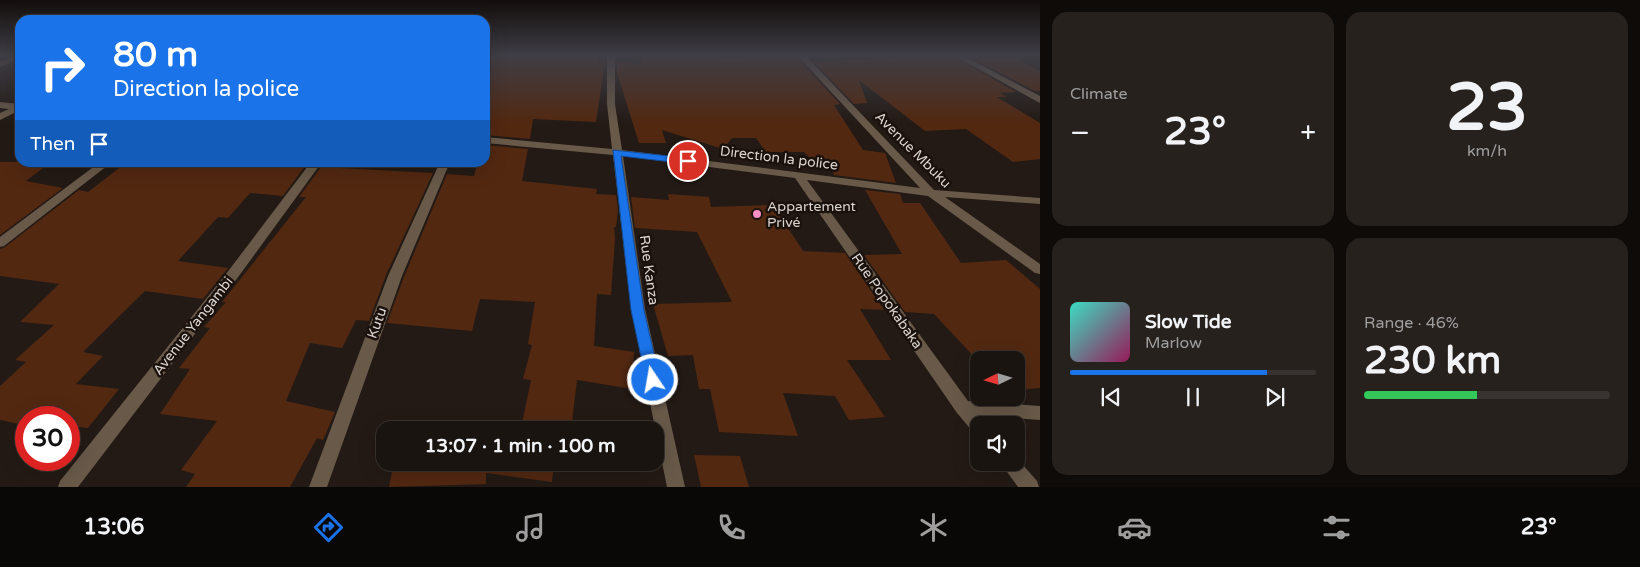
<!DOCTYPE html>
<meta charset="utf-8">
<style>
body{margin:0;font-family:"Varela Round",sans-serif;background:#27211e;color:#f1f3f6;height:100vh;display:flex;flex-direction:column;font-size:19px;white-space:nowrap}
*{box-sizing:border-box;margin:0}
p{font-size:16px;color:#9f9e9f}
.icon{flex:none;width:28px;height:28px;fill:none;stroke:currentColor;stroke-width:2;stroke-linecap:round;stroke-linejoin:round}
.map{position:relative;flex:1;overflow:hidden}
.panel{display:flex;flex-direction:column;gap:12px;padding:12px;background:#0e0b09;width:600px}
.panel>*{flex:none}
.top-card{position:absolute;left:15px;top:15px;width:475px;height:152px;border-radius:15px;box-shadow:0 5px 20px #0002,0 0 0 1px #383330;background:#1a73e8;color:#fff;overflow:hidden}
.needle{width:32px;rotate:265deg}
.tools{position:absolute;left:970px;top:351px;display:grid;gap:10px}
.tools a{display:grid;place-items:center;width:55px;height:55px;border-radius:10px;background:#1a1410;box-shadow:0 5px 20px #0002,0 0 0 1px #383330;font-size:25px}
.speed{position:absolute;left:15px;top:406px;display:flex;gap:10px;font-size:25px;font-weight:700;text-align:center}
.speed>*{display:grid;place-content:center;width:65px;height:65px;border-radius:50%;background:#1a1410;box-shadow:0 5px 20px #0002,0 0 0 1px #383330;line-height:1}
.speed .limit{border:8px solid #d22;background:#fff;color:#111}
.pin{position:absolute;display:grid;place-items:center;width:42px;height:42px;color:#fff;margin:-21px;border:2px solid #fff;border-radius:50%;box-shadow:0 1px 5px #0007}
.me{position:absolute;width:55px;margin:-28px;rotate:348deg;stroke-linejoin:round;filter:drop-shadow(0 0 4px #0008)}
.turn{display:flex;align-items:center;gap:18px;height:105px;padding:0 15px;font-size:22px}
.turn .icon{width:65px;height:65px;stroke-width:2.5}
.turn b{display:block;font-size:35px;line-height:42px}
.then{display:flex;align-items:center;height:48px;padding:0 15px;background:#0003;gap:10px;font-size:19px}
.big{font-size:38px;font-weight:700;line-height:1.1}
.panel .tile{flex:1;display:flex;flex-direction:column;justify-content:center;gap:8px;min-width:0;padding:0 18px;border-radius:15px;background:#27211e}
.panel .dial{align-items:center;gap:0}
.dial b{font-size:65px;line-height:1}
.song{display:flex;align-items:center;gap:15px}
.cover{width:60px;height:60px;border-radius:8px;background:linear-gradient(135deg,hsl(170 70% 55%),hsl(330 70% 35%))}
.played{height:5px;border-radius:2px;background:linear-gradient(90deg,#1a73e8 80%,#383330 80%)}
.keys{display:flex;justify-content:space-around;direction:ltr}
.heat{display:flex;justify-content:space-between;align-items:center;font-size:28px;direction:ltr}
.charge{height:8px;border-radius:4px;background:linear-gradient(90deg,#34c759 46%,#383330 0)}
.panel .tiles{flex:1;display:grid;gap:12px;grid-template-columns:repeat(2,1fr)}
.trip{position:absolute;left:376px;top:421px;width:288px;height:50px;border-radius:15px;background:#1a1410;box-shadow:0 5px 20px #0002,0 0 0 1px #383330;font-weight:700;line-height:50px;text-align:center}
.dock{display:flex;height:80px;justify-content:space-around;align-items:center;background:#0a0806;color:#9f9e9f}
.dock .icon{width:35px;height:35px}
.dock .on{color:#1a73e8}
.dock b{font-size:22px;color:#f1f3f6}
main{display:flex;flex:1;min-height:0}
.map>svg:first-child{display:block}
</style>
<main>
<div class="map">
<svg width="1040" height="487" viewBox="0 0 1040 487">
<rect width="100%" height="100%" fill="#231a15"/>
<path fill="#522811" d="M485,55h113v6l7,1 -9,60 -63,-3 -3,20 -45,-4z
M642,55h50l55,3 -1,-3 49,1 45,48 -6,1 29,45 22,3 11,30 -62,-8 -5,-13h-15l-10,-10h-38l-10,-14h-24l-9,11 -61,-19 4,13h-27l-22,-70v-11l24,2z
M891,55h60l65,37 -16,1 7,4h-10l43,26v36l-27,3 -47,-33 -41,2 -66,-51 8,23 -13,1 -40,-42 82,-4z
M965,55h15l6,3 27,-1 27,14v20h-5z
M485,145l43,4 -6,32 75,8 -1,5 20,1 2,15 -2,17h-2l1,12 -4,56 -14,-1 -3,52 40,6 -2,37 -55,-9 -6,50h-169l1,-5 119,-2 9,-43 -8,-1 9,-34 -4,-1 7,-42 -55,-3 -8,32 -85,-8 17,-46 43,-103 27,2 4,-14h7z
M0,162h51l-25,19 37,7 -63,47z
M127,162h171l-3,4h10l-22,30 -33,-3 -22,25 -10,-1 -40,44 50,7 -25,31 -58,-8 -62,61 20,4 -27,28 43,5 -31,39 -19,-2v-8h-43l-7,6 -19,-4v-34l26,-24 -11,-2 39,-35 -34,-3 39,-38 -59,-8v-27l5,-2 74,-57 9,2z
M321,167l112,6 -47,102 -17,46 -13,-1 -14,28 -32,-5 -24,58 49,11 -12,28 -6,-2 -27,49h-104l9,-13 -14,-4 36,-49 -57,-7 30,-45 -11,-1 31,-40 -6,-1 22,-25h-4l84,-105h-7z
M865,190l35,4 3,9h17l41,60 45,-3 34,29v99l-24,2v-30h-39l-43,-46 -29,-2 -41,-57 38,-1z
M668,194l41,3 2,10 62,-2 30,46 42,2 39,57 -24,-1 31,51h-44l38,57 -36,3 -14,-24 -52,-3 15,43 -79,-4 -9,-43h-11l-6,-34 -25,1 -15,-52 79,-2 -35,-70 -62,-4 -4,-31 38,3z
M694,455l46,1 9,31h-48z
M394,462h160l-2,20 -66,-9v11l-97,3z"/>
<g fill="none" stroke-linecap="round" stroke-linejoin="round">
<path fill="#685949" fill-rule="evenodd" d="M15,55h5v3l-20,9v-5z
M607,55h8v49l7,46 298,38 -123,-133h8l129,135 106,8v6l-95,-7 95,67v10l-5,-1 -107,-77 -121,-16 161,221 72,5v14l-59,-4 6,9h-8v10l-6,-3 -16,-19 -162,-235 -172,-22 22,153 40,178h-18l-36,-178 -18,-154 -128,-12v-6l127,12 -5,-45z
M953,55h9l78,41v7z
M0,102l20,2v6l-20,10v-7l9,-4 -9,-1z
M100,162h12l-108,84 -4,1v-10z
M311,162h11l-86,118 -158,207h-20l2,-6 166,-207z
M440,162h10l-48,114 -75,211h-18l79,-211z
M1016,457l21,24 2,6h-21l-18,-25h16z"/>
</g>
<linearGradient id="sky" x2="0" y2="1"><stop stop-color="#130e0c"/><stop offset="0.45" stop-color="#3f3e46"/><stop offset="1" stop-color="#3f3e46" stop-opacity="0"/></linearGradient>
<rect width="1040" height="123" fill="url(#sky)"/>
<path fill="#1a73e8" stroke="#114b97" d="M613,150l75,8 5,3 -5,3 -67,-8 23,154 16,70 -2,5 -5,1 -5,-1 -2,-5 -15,-70z"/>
<circle fill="#fb8fc4" stroke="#1a110c" stroke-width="2" cx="757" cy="214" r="5"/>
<g text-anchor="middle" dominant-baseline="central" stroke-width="5" stroke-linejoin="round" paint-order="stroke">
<g font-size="14" fill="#dad4d0" stroke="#1a110c">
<text transform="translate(913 150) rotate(45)">Avenue Mbuku</text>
<text transform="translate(779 158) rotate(7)">Direction la police</text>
<text transform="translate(649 270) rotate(82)">Rue Kanza</text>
<text transform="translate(887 301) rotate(55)">Rue Popokabaka</text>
<text transform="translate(377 323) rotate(-70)">Kutu</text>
<text transform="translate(193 326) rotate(-52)">Avenue Yangambi</text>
</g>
<g font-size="14" fill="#dad4d0" stroke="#1a110c" text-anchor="start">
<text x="767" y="206">Appartement<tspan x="767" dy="16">Privé</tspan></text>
</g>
</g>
</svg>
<div class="tools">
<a><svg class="needle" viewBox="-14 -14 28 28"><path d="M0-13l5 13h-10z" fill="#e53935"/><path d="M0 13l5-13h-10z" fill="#9f9e9f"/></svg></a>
<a><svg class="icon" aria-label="sound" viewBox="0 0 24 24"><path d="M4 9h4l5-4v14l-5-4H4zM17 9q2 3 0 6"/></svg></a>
</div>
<div class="speed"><div class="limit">30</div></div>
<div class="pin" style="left:688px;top:161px;background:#d93025"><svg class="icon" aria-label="arrive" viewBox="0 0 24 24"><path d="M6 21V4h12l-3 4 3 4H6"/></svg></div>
<svg class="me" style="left:653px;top:380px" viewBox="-20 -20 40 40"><circle r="17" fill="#1a73e8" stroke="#fff" stroke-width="3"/><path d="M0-11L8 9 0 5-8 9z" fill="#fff"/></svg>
<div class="trip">13:07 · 1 min · 100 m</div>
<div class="top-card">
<div class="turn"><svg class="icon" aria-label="right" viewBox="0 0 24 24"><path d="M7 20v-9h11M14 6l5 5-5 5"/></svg><div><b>80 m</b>Direction la police</div></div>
<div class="then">Then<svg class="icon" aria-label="arrive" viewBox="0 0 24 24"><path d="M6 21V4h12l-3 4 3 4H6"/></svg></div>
</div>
</div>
<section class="panel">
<div class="tiles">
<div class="tile"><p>Climate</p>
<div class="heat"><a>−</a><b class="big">23°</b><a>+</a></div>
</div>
<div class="tile dial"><b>23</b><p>km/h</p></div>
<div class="tile">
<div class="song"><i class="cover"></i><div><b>Slow Tide</b><p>Marlow</p></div></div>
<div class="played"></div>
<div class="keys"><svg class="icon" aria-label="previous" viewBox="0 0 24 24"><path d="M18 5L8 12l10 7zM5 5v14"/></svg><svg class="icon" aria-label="pause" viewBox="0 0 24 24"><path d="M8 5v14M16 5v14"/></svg><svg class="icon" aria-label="next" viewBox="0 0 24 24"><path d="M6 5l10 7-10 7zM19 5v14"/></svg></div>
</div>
<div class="tile"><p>Range · 46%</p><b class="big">230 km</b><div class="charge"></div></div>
</div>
</section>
</main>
<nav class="dock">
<b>13:06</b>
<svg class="icon on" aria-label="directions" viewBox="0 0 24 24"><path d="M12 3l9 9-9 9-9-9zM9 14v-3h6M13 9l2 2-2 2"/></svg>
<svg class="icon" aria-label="music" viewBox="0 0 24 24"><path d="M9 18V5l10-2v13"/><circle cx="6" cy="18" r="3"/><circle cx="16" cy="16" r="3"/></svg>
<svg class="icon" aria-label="phone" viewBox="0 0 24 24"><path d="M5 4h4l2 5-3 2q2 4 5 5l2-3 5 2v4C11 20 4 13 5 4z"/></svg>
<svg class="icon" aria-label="climate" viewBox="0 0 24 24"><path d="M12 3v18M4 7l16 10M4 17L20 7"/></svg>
<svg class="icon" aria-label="car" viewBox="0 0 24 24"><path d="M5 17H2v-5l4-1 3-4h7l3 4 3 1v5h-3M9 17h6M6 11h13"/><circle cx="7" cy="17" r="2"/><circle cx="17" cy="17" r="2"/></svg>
<svg class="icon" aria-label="filters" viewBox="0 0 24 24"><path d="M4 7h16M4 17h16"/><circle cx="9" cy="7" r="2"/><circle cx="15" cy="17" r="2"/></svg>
<b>23°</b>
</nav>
